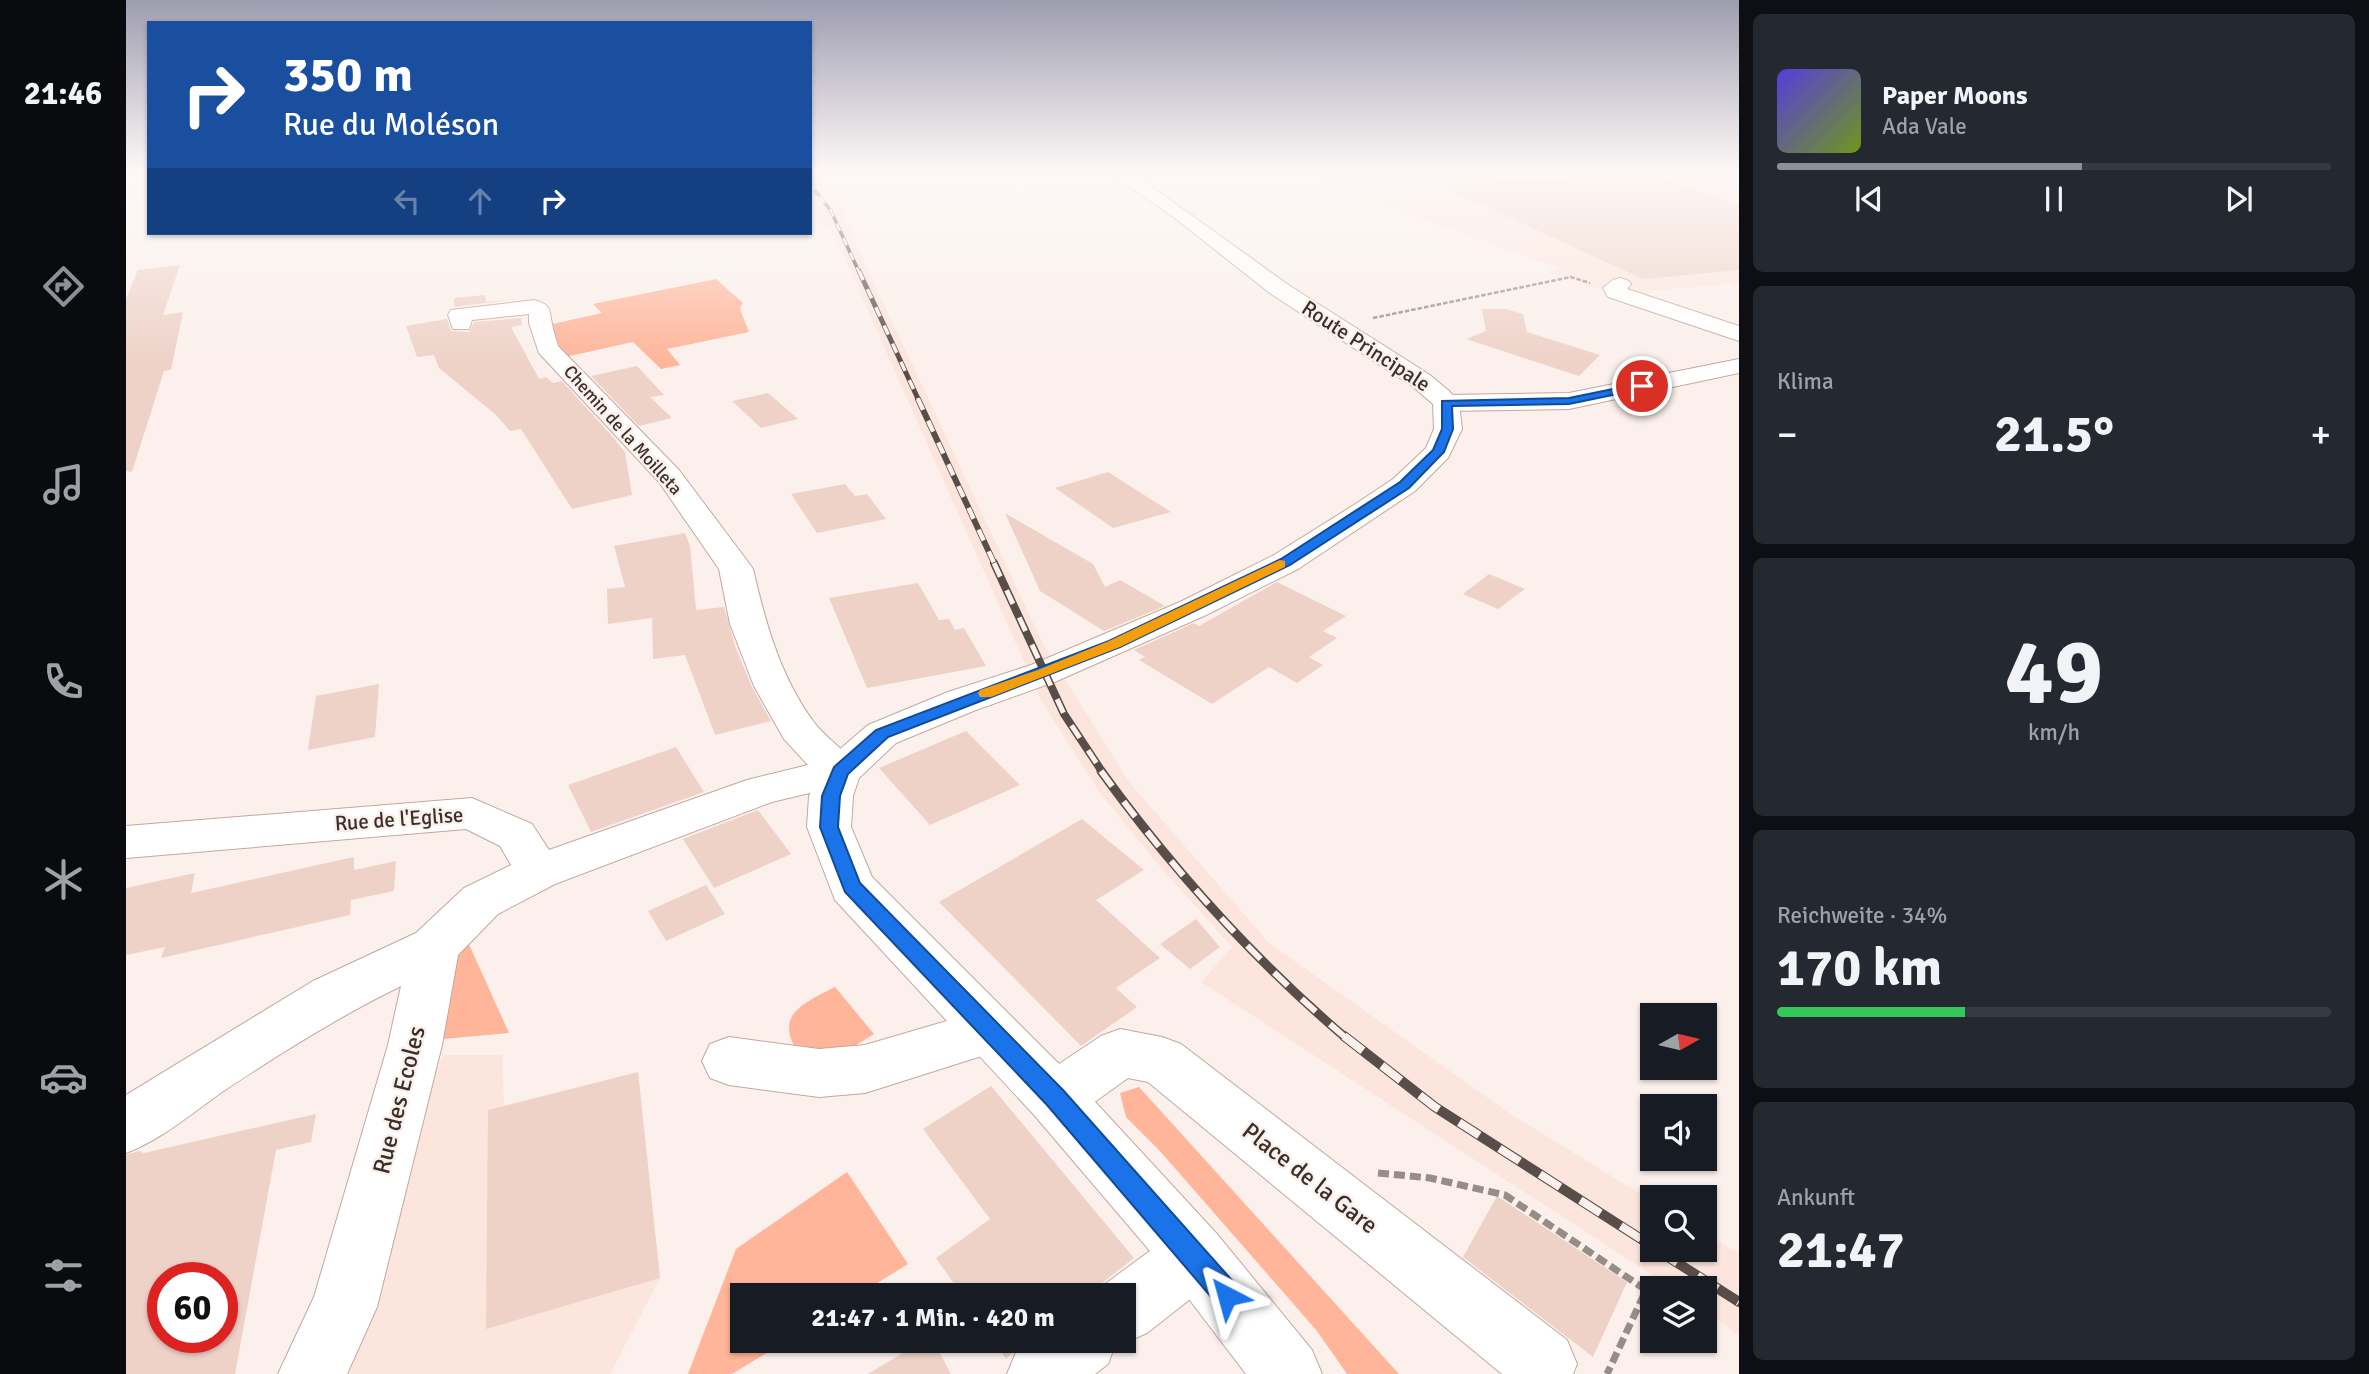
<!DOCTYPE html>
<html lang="de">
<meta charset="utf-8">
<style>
body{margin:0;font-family:Signika,sans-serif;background:#242831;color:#f1f3f6;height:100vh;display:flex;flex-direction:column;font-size:26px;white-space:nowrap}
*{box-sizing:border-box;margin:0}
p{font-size:23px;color:#9ea1a6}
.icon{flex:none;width:38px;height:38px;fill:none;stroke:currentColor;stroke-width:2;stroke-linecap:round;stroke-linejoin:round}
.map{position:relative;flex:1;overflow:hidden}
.sheet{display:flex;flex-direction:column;gap:14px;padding:14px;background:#0d0f14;width:630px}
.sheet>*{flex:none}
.hud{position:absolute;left:21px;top:21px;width:665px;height:214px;border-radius:0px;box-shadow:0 2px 5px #0004;background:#1a4fa0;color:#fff;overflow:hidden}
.needle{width:46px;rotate:82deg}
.fabs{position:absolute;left:1514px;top:1003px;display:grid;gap:14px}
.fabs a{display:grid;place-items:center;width:77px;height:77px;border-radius:0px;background:#171b24;box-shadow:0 2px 5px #0004;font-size:35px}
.speed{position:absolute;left:21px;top:1262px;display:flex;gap:14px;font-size:35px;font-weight:700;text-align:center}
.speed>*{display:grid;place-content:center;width:91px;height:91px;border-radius:50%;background:#171b24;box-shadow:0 2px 5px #0004;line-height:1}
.speed .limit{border:10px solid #d22;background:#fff;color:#111}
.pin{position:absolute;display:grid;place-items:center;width:60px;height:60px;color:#fff;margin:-30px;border:4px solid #fff;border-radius:50%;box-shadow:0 2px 7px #0007}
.me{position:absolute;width:77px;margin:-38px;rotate:321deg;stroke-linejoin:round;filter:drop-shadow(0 0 5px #0008)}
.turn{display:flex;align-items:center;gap:24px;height:147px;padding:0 21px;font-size:32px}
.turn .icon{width:91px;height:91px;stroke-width:2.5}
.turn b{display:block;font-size:49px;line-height:60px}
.lanes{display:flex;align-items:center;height:66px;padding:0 21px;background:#0003;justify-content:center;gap:35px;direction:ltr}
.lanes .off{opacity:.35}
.big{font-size:52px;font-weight:700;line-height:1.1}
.sheet .widget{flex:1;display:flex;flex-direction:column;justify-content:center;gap:10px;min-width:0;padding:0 24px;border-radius:10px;background:#242831}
.sheet .dial{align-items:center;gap:0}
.dial b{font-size:91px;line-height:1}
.song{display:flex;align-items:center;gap:21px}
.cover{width:84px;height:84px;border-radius:10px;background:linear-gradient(135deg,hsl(250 70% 55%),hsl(80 70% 35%))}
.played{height:7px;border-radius:4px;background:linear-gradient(90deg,#8c9099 55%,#363941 55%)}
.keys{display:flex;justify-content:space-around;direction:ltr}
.heat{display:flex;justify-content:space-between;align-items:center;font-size:38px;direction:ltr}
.charge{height:10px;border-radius:5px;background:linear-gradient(90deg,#34c759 34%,#363941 0)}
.trip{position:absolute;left:604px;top:1283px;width:406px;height:70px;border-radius:0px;background:#171b24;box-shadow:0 2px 5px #0004;font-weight:700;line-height:70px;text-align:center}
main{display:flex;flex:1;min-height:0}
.dock{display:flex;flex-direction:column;width:126px;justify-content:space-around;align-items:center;background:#090b0e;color:#9ea1a6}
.dock .icon{width:49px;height:49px}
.dock .active{color:#8c9099}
.dock b{font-size:32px;color:#f1f3f6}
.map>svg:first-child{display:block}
</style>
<main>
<nav class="dock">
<b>21:46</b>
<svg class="icon active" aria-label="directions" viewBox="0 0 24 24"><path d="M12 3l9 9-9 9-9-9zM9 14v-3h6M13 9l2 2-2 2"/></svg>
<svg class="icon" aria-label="music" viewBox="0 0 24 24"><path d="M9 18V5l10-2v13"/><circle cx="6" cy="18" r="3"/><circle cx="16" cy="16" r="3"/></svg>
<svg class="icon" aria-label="phone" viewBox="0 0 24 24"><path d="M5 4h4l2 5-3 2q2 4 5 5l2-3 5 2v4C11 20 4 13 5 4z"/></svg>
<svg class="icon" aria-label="climate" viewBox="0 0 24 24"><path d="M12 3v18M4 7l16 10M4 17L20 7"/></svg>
<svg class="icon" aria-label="car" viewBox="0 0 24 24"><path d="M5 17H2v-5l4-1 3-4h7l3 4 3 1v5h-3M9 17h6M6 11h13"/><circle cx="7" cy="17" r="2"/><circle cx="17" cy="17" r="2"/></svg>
<svg class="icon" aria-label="filters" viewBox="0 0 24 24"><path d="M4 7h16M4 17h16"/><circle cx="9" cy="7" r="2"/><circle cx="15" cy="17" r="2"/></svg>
</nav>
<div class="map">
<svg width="1613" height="1374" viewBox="0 0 1613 1374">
<rect width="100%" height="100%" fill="#fbf0eb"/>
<path fill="#fbe5dd" d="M1343,170h260l10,3v110l-89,8 -2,4 7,5 -13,4 -94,-32 12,-3 -240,-88z
M684,176l28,23 16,41 190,406 85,136 140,161 243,172 140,86v49h52l1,-17 34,21v82l-34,-26 -1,-22h-32l-471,-306 31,-35 -75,-84 -57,-70 -58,-91 -205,-461 -7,-11 -20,-13z
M317,1055h59l2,51 134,-34 22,206 -50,96h-298l32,-67z"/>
<path fill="#feb59a" d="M590,279l27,24 -3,6 9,23 -82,17 13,16 -19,4 -28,-27 -68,15 -17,-32 54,-12 -9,-9z
M341,940l42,93 -66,6 -4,-5 11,-82z
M709,987l39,47 -36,22 -40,-4c-25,-38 7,-49 37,-65z
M1013,1087l260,287h-52l-30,-43 -157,-180 -34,-34 -6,-24z
M721,1172l61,92 -50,31h-116v45l44,1 -54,33h-44l48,-125z"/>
<path fill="#eed2c8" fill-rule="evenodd" d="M1521,172l92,33v65l-96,9 -202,-93z
M54,265l-17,50 20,-3 -12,58 -7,1 -32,101 -6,-1v-172l12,-29z
M359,295l1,7 31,-3 -63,8v-9z
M1356,309h24l17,5 4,18 73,23 -21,21 -113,-37 20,-8z
M395,318l1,7 -11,2 28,52 7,-2 7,6 9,-2 49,54 14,17 7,43 -60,14 -51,-80 -11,2 -15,-17 -56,-46 -5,-13 -17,2 -11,-31 41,-7 4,12 18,1 5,-10z
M511,366l27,29 -14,2 22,21 -33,8 -48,-50z
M642,393l30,26 -37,9 -29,-27z
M982,472l63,40 -58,16 -58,-40z
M719,484l10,12 12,-2 19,25 -69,14 -26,-39z
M879,513l88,51 12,23 15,-7 45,26 -61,25 -64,-40z
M559,533l5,13 6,64 28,-3 11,39 17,41 19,34 -56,14 -30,-80 -32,4 -1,-41 -44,6 -1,-35 18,-2 -11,-41z
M1363,574l36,15 -27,20 -35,-15z
M1151,582l69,34 -23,15 14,7 -28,19 14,8 -26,18 -28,-16 -57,37 -73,-44 6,-3 -11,-7 60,-27 5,3z
M792,583l21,37 10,-1 6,11 9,-2 22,38 -119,22 -38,-90z
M253,684l-4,53 -67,13 8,-54z
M840,731l54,54 -90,40 -51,-57z
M550,747l28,45 -113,40 -23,-47z
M632,810l33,44 -77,34 -31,-49z
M956,819l62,51 -48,30 64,58 -44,30 21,19 -56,39 -142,-144z
M228,857v13l42,-9 -2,30 -43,9 -1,15 -189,43 4,-11 -39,8v-67l69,-15 -4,20z
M580,885l19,29 -59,27 -18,-30z
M1070,919l24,28 -30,22 -30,-25z
M512,1072l22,206 -174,51 2,-219z
M865,1086l143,172 -47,37h-125l-26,-37 54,-39 -67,-90z
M190,1114l-5,28 -35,8 -41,224h-109v-219l12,-4 6,2zM37,1278h59v59h-59z
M1371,1196l130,86 -34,75 -130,-100z
M798,1340h9l18,34h-83z
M868,1340h30l-18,19z"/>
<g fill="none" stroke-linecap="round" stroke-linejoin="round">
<defs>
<path id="minor" d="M1494,278l7,2 4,4 -4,5 112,37v15l-131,-44 -5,-9 10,-8z
M408,300c17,5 15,8 18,24 1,7 4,15 6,22l121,124 69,92 5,7c12,52 27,107 60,152 14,19 36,31 48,51l-6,10 -83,20 -217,82 -57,30 -40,41 -16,90 -65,262 -30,67h-69l36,-77 74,-252 13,-59c-61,30 -119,66 -176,104 -32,22 -62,49 -99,63v-58l187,-114 103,-48 48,-45 47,-23 -11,-19 -34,-17 -340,29v-32l346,-28 60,26 17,26 198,-70 61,-15 -24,-26 -30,-53 -24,-62 -11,-55 -60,-87 -120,-129 -10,-30v-9l-57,6 -3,9h-16l-5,-14 3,-5z
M1613,359v14l-170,36 -123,2 -9,-2 -4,-6 4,-6 9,-2 123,-2z
M865,1008l19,7 8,16 -8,16 -145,46 -46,4 -90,-12 -19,-7 -8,-17 8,-17 19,-7 90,12 46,-4z
M994,1029l42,8 19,7 386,296 10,24 -4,10h-71l-354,-292 -20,-4 -53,38 -20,7 -20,-7 -8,-18 8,-18 66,-44z
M1069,1224l22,10 10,22 -10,22 -70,55 -23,10 -5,-3h5v-45h-27l4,-8 72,-53z
M903,1340h88l-9,24 -13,10h-88l10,-24z"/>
<path id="major" d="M979,170h20l16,9 146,105 143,91 19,16 10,12 3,26 -14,29 -33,33 -117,78 -94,47 -147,65 -81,29 -80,33 -37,35 -6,18 -2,31 21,50 203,203 142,154 95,116 10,24h-76l-73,-96 -138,-162 -200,-216 -28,-73 2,-31 16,-34 43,-37 80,-33 83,-27 149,-63 94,-47 80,-50 39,-26 33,-31 8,-19 -1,-25 -21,-18 -141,-92 -100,-79z"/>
</defs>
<use href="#minor" stroke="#c3a89f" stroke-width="2"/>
<use href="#major" stroke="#c3a89f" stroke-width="2"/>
<path stroke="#978c88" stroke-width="2.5" stroke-dasharray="4.5 2" stroke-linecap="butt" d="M1247,318l198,-41 19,6"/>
<path stroke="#978c88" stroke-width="7" stroke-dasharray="11 5" stroke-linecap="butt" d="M1252,1173l52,5 75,17 141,95 -39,84"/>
<use href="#minor" fill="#fff" fill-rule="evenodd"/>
<use href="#major" fill="#fff" fill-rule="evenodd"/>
<defs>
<path id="rail-far5" d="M684,184l21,27 28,61"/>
<path id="rail-far4" d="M733,271l60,130"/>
<path id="rail-far3" d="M792,399l77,166"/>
<path id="rail-far2" d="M868,563l70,151 39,59"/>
<path id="rail-far1" d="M975,771c72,99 152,188 245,267"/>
<path id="rail" d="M1218,1036l91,71 217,139
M1531,1250l82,52"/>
</defs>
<use href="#rail-far5" stroke="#584d49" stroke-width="3.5"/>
<use href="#rail-far4" stroke="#584d49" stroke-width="5"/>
<use href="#rail-far3" stroke="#584d49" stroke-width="6"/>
<use href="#rail-far2" stroke="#584d49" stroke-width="8"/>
<use href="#rail-far1" stroke="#584d49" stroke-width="9"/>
<use href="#rail" stroke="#584d49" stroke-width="10"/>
<use href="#rail-far5" stroke="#fbf0eb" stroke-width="2.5" stroke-dasharray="8" stroke-linecap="butt"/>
<use href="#rail-far4" stroke="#fbf0eb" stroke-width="3.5" stroke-dasharray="10" stroke-linecap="butt"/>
<use href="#rail-far3" stroke="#fbf0eb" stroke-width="4.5" stroke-dasharray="12" stroke-linecap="butt"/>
<use href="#rail-far2" stroke="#fbf0eb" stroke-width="5" stroke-dasharray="15" stroke-linecap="butt"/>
<use href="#rail-far1" stroke="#fbf0eb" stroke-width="6" stroke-dasharray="19" stroke-linecap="butt"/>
<use href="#rail" stroke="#fbf0eb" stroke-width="8" stroke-dasharray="24" stroke-linecap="butt"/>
</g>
<linearGradient id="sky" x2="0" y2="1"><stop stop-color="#9e9db0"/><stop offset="0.47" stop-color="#fdf8f6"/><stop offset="1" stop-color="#fdf8f6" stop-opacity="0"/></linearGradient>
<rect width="1613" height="363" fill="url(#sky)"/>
<path fill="#1a73e8" stroke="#114b97" stroke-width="2" d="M1516,383l6,3 -2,2 -77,16 -117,2 1,23 -9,23 -35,36 -119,77 -170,82 -232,90 -40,37 -8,22 -2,31 22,56 203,207 174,196 4,10 -4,9 -10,4 -9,-4 -171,-200 -202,-213 -25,-65 2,-31 12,-29 42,-37 233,-89 172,-82 119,-77 33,-32 9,-21v-28l127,-3z"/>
<path fill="#f59e0b" d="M1154,560l5,1v6l-165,80 -129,50h-11l-2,-4 2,-3 58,-20 71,-29z"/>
<g text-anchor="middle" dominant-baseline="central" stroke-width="5" stroke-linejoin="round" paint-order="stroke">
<g font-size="18" fill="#3a2f2b" stroke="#fbf0eb">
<text transform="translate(497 430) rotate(48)">Chemin de la Moilleta</text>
</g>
<g font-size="21" fill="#3a2f2b" stroke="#fbf0eb">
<text transform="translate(1240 346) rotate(33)">Route Principale</text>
<text transform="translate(273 819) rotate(-4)">Rue de l'Eglise</text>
</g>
<g font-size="24" fill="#3a2f2b" stroke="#fbf0eb">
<text transform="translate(273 1100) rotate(-76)">Rue des Ecoles</text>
<text transform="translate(1184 1178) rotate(38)">Place de la Gare</text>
</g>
</g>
</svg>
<div class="fabs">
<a><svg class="needle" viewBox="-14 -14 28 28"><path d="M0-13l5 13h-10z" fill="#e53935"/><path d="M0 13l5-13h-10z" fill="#9ea1a6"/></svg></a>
<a><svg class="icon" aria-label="sound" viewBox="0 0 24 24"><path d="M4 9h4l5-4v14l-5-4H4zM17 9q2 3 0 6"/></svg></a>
<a><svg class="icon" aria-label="search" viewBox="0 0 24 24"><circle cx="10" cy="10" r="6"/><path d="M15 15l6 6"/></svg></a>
<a><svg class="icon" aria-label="layers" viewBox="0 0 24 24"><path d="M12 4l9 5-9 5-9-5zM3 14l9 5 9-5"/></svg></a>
</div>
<div class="speed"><div class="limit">60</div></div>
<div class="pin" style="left:1516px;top:386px;background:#d93025"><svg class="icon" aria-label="arrive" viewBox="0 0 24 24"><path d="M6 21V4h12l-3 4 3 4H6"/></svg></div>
<svg class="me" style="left:1101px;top:1296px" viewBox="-20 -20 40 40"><path d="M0-17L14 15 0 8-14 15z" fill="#1a73e8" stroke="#fff" stroke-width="4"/></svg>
<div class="trip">21:47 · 1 Min. · 420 m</div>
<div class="hud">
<div class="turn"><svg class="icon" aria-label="right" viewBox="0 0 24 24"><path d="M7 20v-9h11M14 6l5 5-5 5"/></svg><div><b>350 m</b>Rue du Moléson</div></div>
<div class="lanes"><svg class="icon off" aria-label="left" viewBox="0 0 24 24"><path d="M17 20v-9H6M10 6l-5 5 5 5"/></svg><svg class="icon off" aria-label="ahead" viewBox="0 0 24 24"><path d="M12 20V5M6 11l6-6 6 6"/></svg><svg class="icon" aria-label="right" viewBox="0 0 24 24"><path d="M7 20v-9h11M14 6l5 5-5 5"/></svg></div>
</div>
</div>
<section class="sheet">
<div class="widget">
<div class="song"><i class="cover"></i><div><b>Paper Moons</b><p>Ada Vale</p></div></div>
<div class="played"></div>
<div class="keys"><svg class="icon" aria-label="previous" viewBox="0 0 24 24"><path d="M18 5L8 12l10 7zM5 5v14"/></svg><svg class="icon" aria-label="pause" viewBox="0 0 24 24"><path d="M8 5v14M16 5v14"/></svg><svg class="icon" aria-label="next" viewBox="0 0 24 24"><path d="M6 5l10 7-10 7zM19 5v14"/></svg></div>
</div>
<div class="widget"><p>Klima</p>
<div class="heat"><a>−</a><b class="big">21.5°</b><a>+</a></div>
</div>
<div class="widget dial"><b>49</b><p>km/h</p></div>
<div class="widget"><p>Reichweite · 34%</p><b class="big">170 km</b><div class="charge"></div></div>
<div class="widget"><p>Ankunft</p><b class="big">21:47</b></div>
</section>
</main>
